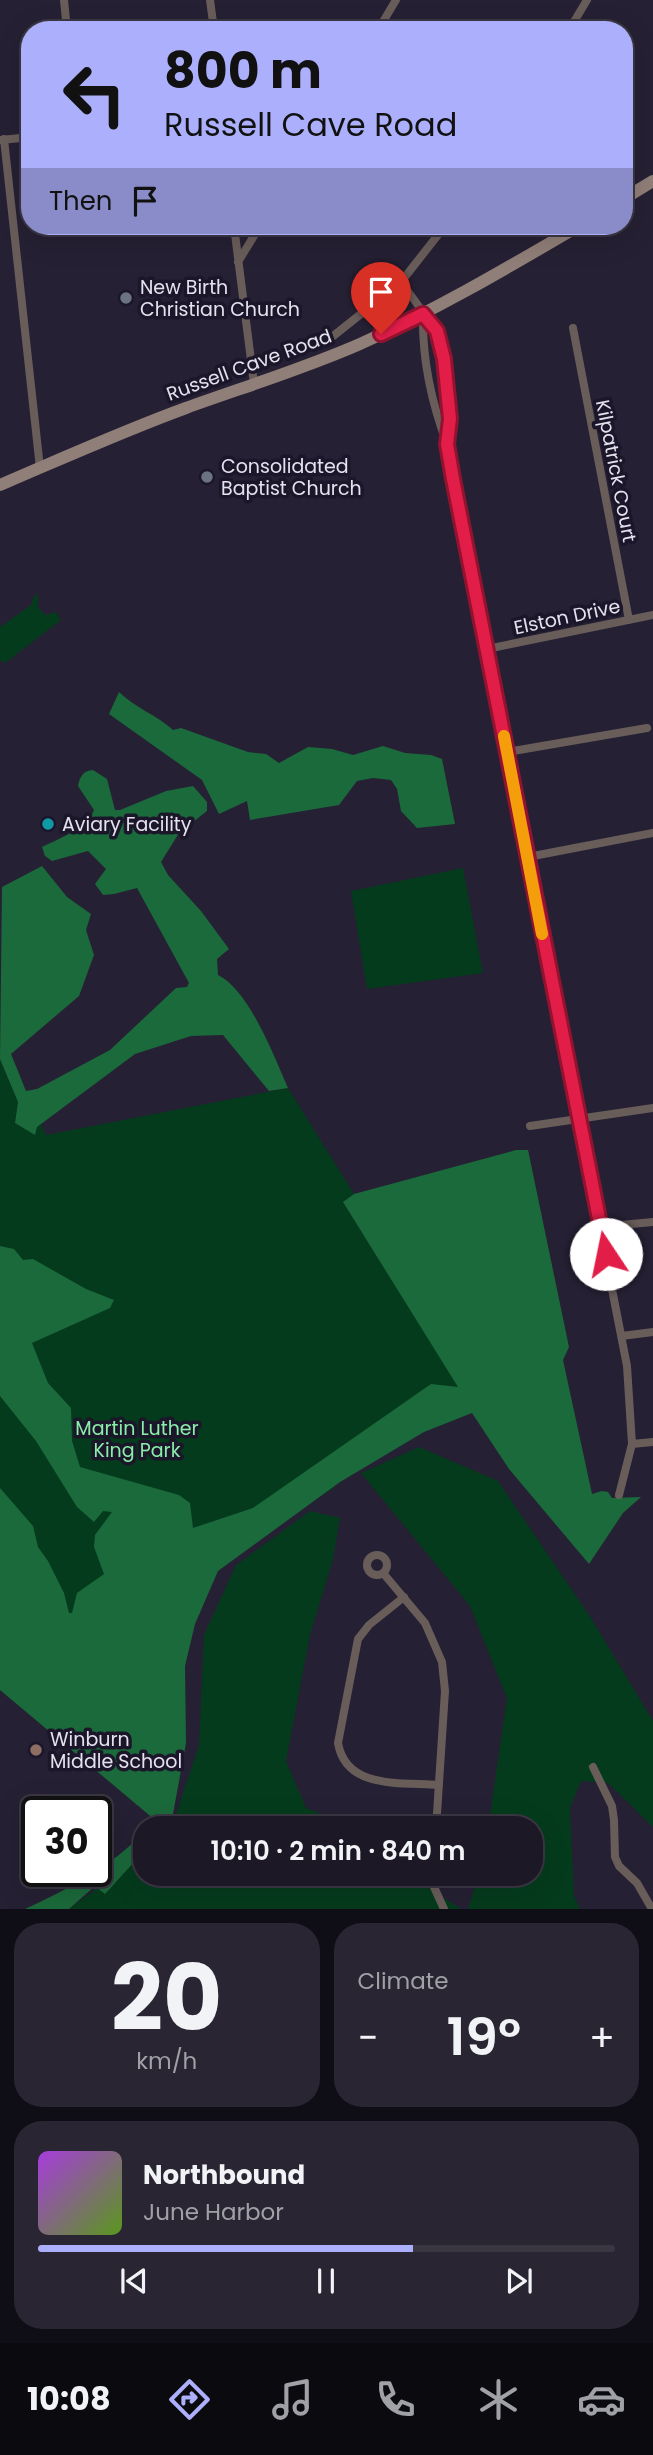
<!DOCTYPE html>
<meta charset="utf-8">
<style>
body{margin:0;font-family:Poppins,sans-serif;background:#292532;color:#f1f3f6;height:100vh;display:flex;flex-direction:column;font-size:26px;white-space:nowrap}
*{box-sizing:border-box;margin:0}
p{font-size:23px;color:#a0a0a7}
.icon{flex:none;width:38px;height:38px;fill:none;stroke:currentColor;stroke-width:2;stroke-linecap:round;stroke-linejoin:round}
.map{position:relative;height:1909px;overflow:hidden}
.sheet{display:flex;flex-direction:column;gap:14px;padding:14px;background:#0f0d15;flex:1}
.sheet>*{flex:none}
.hud{position:absolute;left:21px;top:21px;width:612px;height:214px;border-radius:28px;box-shadow:0 7px 28px #0002,0 0 0 2px #3a3743;background:#acaffb;color:#111;overflow:hidden}
.speed{position:absolute;left:21px;top:1796px;display:flex;gap:14px;font-size:35px;font-weight:700;text-align:center}
.speed>*{display:grid;place-content:center;width:91px;height:91px;border-radius:50%;background:#1c1826;box-shadow:0 7px 28px #0002,0 0 0 2px #3a3743;line-height:1}
.speed .limit{border:4px solid #111;border-radius:10px;background:#fff;color:#111}
.pin{position:absolute;display:grid;place-items:center;width:60px;height:60px;color:#fff;margin:-72px -30px;border-radius:50% 50% 50% 0;rotate:-45deg;box-shadow:0 0 7px #0007}
.pin .icon{rotate:45deg}
.me{position:absolute;width:77px;margin:-38px;rotate:349deg;stroke-linejoin:round;filter:drop-shadow(0 0 5px #0008)}
.turn{display:flex;align-items:center;gap:24px;height:147px;padding:0 28px;font-size:32px}
.turn .icon{width:91px;height:91px;stroke-width:2.5}
.turn b{display:block;font-size:49px;line-height:60px}
.then{display:flex;align-items:center;height:66px;padding:0 28px;background:#0003;gap:14px;font-size:26px}
.big{font-size:52px;font-weight:600;line-height:1.1}
.sheet .tile{flex:1;display:flex;flex-direction:column;justify-content:center;gap:10px;min-width:0;padding:0 24px;border-radius:28px;background:#292532}
.sheet .dial{align-items:center;gap:0}
.dial b{font-size:91px;line-height:1}
.song{display:flex;align-items:center;gap:21px}
.cover{width:84px;height:84px;border-radius:10px;background:linear-gradient(135deg,hsl(280 70% 55%),hsl(90 70% 35%))}
.played{height:7px;border-radius:4px;background:linear-gradient(90deg,#acaffb 65%,#3a3743 65%)}
.keys{display:flex;justify-content:space-around;direction:ltr}
.heat{display:flex;justify-content:space-between;align-items:center;font-size:38px;direction:ltr}
.sheet .tiles{flex:1;display:grid;gap:14px;grid-template-columns:1fr 1fr}
.tile:last-child{grid-column:span 2}
.trip{position:absolute;left:133px;top:1816px;width:410px;height:70px;border-radius:28px;background:#1c1826;box-shadow:0 7px 28px #0002,0 0 0 2px #3a3743;font-weight:600;line-height:70px;text-align:center}
.tab-bar{display:flex;height:112px;justify-content:space-around;align-items:center;background:#0b0a0f;color:#a0a0a7}
.tab-bar .icon{width:49px;height:49px}
.tab-bar .selected{color:#acaffb}
.tab-bar b{font-size:32px;color:#f1f3f6}
.map>svg:first-child{display:block}
</style>
<div class="map">
<svg width="653" height="1909" viewBox="0 0 653 1909">
<rect width="100%" height="100%" fill="#252033"/>
<path fill="#053b1d" d="M38,594v13l7,8 11,-3 5,8 -56,43 -5,-3v-33l31,-22 3,-9z
M463,868l20,105 -116,16 -16,-98z
M0,1059l18,43 -3,21 20,11 2,-7 4,-3 5,11 242,-47 66,106 -11,8 116,185 -141,75 16,26 -334,179z
M419,1447l79,34 93,137 62,103v106l-45,-44 -27,-2 -11,27 4,88 6,13h-112l11,-35h51v-45h-42l19,-131 -37,-92 -109,-133z
M310,1511l30,7 -7,41 -23,76 -24,126 20,47 55,21h-190l28,-84 5,-110 32,-70z
M145,1853v21h262l54,35h-392z"/>
<path fill="#1b6a3b" d="M119,692c16,16 38,23 54,38l8,-2 67,24 18,2 13,9 29,-16 24,2 21,6 30,-9 22,7 26,2 11,4 13,65 -38,4 -16,-17 -4,-22 -6,-9 -18,-2 -16,3 -18,24 -89,15 -3,-19 -28,13 -17,-34 -93,-66z
M93,770l14,9 8,31h5l46,-19 27,-5 14,16v9l-28,22 -18,29 7,13 33,36 28,38 -12,10 1,16c31,15 56,81 70,113l-19,3 -46,-56 -32,1 -56,18 -98,73 -2,8 -20,-12 3,-21 -18,-43 2,-172 40,-21 25,31 24,17 -5,16 8,25 -15,41 -68,58 15,37 11,-2 73,-39 66,-62 11,-1 2,-4 -52,-95 -23,6 -11,1 -8,-11 11,-15 -18,-18 -36,10 -7,-5 -3,-9c16,-8 46,-19 52,-37l-16,-24c2,-10 5,-15 15,-16z
M516,1150h12l41,197 -6,13 29,134 10,-3 6,1 4,6 29,-1 -18,16 -34,51 -80,-95 -37,-56 -48,19 -84,50 -122,89 -23,53 -10,42 1,77 -13,71 20,15h-46l8,-9 -155,-130v-202l33,38 5,21 10,14 16,32 5,20h3l5,-20 27,-19 -10,-27 1,-12 17,-23 -9,-1 -9,11 -17,-15 -41,-66 -36,-45v-150l14,3 9,11 10,-1 53,30 28,11 -4,8 -78,35 16,40 23,25 1,33 8,26 99,28 11,8 3,25 60,-20 178,-124 27,3 -115,-185 11,-8z
M145,1831v19l-40,44 -10,-8 -26,23h-44c44,-20 87,-43 120,-78z"/>
<g fill="none" stroke-linecap="round" stroke-linejoin="round">
<path stroke="#695d5a" stroke-width="8" d="M64,0l3,30
M210,0l4,30
M378,30l18,-30
M569,30l18,-30
M4,139l36,329
M1,140l29,-3
M234,226l20,158
M238,262l22,-36
M401,282l36,49 7,28 6,60 -2,22
M423,314c-1,43 9,90 24,130l180,922 5,78 -13,51
M573,328l56,292
M332,337l69,-55 44,-56
M487,649l166,-34
M507,752l140,-24
M528,857l125,-24
M530,1126l123,-18
M600,1227l53,-5
M622,1336l31,-4
M632,1444l21,-2
M367 1565a10 10 0 1 1 20 0a10 10 0 1 1-20 0Z
M383,1573l42,50 17,39 3,29 -9,138
M404,1597l-35,28 -11,14 -20,104c8,47 64,39 101,42
M593,1767l19,39 2,14 1,37 4,9 18,17 15,26
M434,1874v13l10,22"/>
<path stroke="#907e78" stroke-width="12" d="M625,198l28,-17
M0,485c61,-26 123,-54 186,-77 58,-21 117,-39 174,-64 76,-34 147,-76 219,-118"/>
</g>
<g fill="none" stroke-linecap="round" stroke-linejoin="round">
<defs>
<path id="route" d="M381,334l42,-20 14,17 7,28 6,60 -3,25 6,35 153,775"/>
</defs>
<use href="#route" stroke="#92132f" stroke-width="18"/>
<use href="#route" stroke="#e11d48" stroke-width="12"/>
<path stroke="#f59e0b" stroke-width="12" d="M504,736l38,198"/>
</g>
<g fill="#6b7280" stroke="#1b1629" stroke-width="2.5">
<circle cx="126" cy="298" r="7"/>
<circle cx="207" cy="477" r="7"/>
</g>
<circle fill="#0f9aa8" stroke="#1b1629" stroke-width="2.5" cx="48" cy="824" r="7"/>
<circle fill="#8d6e63" stroke="#1b1629" stroke-width="2.5" cx="36" cy="1750" r="7"/>
<g text-anchor="middle" dominant-baseline="central" stroke-width="7" stroke-linejoin="round" paint-order="stroke">
<g font-size="19" fill="#e5e2ef" stroke="#1b1629" text-anchor="start">
<text x="140" y="287">New Birth<tspan x="140" dy="22">Christian Church</tspan></text>
<text x="221" y="466">Consolidated<tspan x="221" dy="22">Baptist Church</tspan></text>
<text x="62" y="824">Aviary Facility</text>
<text x="50" y="1739">Winburn<tspan x="50" dy="22">Middle School</tspan></text>
</g>
<g font-size="19" fill="#e5e2ef" stroke="#1b1629">
<text transform="translate(249 365) rotate(-20)">Russell Cave Road</text>
<text transform="translate(616 471) rotate(79)">Kilpatrick Court</text>
<text transform="translate(567 617) rotate(-12)">Elston Drive</text>
</g>
<g font-size="19" fill="#89eea9" stroke="#1b1629">
<text x="137" y="1428">Martin Luther<tspan x="137" dy="22">King Park</tspan></text>
</g>
</g>
</svg>
<div class="speed"><div class="limit">30</div></div>
<div class="pin" style="left:381px;top:334px;background:#d93025"><svg class="icon" aria-label="arrive" viewBox="0 0 24 24"><path d="M6 21V4h12l-3 4 3 4H6"/></svg></div>
<svg class="me" style="left:606px;top:1254px" viewBox="-20 -20 40 40"><circle r="19" fill="#fff"/><path d="M0-13L10 11 0 6-10 11z" fill="#e11d48"/></svg>
<div class="trip">10:10 · 2 min · 840 m</div>
<div class="hud">
<div class="turn"><svg class="icon" aria-label="left" viewBox="0 0 24 24"><path d="M17 20v-9H6M10 6l-5 5 5 5"/></svg><div><b>800 m</b>Russell Cave Road</div></div>
<div class="then">Then<svg class="icon" aria-label="arrive" viewBox="0 0 24 24"><path d="M6 21V4h12l-3 4 3 4H6"/></svg></div>
</div>
</div>
<section class="sheet">
<div class="tiles">
<div class="tile dial"><b>20</b><p>km/h</p></div>
<div class="tile"><p>Climate</p>
<div class="heat"><a>−</a><b class="big">19°</b><a>+</a></div>
</div>
<div class="tile">
<div class="song"><i class="cover"></i><div><b>Northbound</b><p>June Harbor</p></div></div>
<div class="played"></div>
<div class="keys"><svg class="icon" aria-label="previous" viewBox="0 0 24 24"><path d="M18 5L8 12l10 7zM5 5v14"/></svg><svg class="icon" aria-label="pause" viewBox="0 0 24 24"><path d="M8 5v14M16 5v14"/></svg><svg class="icon" aria-label="next" viewBox="0 0 24 24"><path d="M6 5l10 7-10 7zM19 5v14"/></svg></div>
</div>
</div>
</section>
<nav class="tab-bar">
<b>10:08</b>
<svg class="icon selected" aria-label="directions" viewBox="0 0 24 24"><path d="M12 3l9 9-9 9-9-9zM9 14v-3h6M13 9l2 2-2 2"/></svg>
<svg class="icon" aria-label="music" viewBox="0 0 24 24"><path d="M9 18V5l10-2v13"/><circle cx="6" cy="18" r="3"/><circle cx="16" cy="16" r="3"/></svg>
<svg class="icon" aria-label="phone" viewBox="0 0 24 24"><path d="M5 4h4l2 5-3 2q2 4 5 5l2-3 5 2v4C11 20 4 13 5 4z"/></svg>
<svg class="icon" aria-label="climate" viewBox="0 0 24 24"><path d="M12 3v18M4 7l16 10M4 17L20 7"/></svg>
<svg class="icon" aria-label="car" viewBox="0 0 24 24"><path d="M5 17H2v-5l4-1 3-4h7l3 4 3 1v5h-3M9 17h6M6 11h13"/><circle cx="7" cy="17" r="2"/><circle cx="17" cy="17" r="2"/></svg>
</nav>
